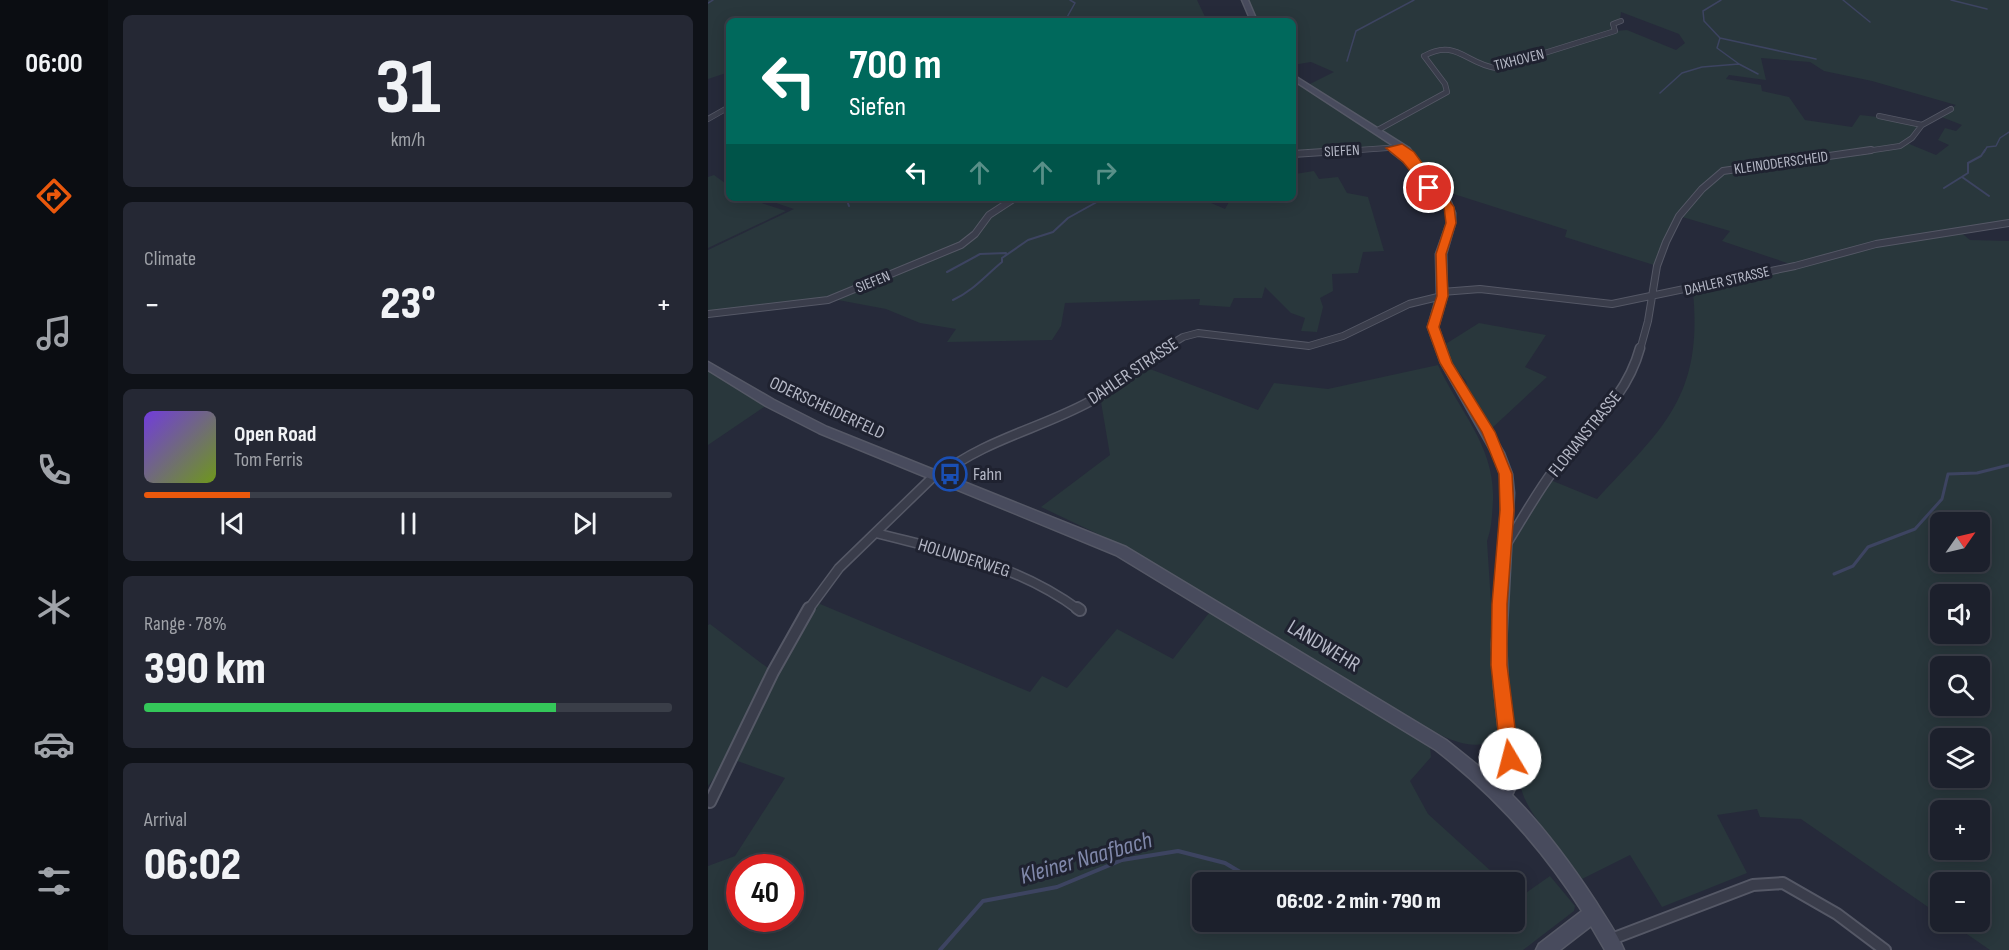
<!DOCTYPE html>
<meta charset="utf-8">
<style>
body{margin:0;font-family:"Sofia Sans Condensed",sans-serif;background:#252834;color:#f1f3f6;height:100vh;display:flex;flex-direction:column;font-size:22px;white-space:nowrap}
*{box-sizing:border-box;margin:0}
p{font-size:20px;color:#a0a3a9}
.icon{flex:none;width:33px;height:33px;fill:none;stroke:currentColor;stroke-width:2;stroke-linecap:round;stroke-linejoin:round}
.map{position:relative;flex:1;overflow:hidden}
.details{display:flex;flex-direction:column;gap:15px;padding:15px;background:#0f1218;width:600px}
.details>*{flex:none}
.guide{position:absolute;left:18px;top:18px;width:570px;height:183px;border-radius:9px;box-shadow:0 3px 15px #0003,0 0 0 2px #3a3e48;background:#00695c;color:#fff;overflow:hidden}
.needle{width:39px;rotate:56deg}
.tools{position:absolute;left:1222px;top:512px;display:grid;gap:12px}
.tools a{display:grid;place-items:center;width:60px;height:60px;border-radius:9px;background:#1c202c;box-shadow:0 3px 15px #0003,0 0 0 2px #3a3e48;font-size:30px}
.speed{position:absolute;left:18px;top:854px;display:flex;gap:12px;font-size:30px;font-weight:700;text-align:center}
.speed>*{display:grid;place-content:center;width:78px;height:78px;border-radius:50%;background:#1c202c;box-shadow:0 3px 15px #0003,0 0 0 2px #3a3e48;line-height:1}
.speed .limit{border:9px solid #d22;background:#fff;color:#111}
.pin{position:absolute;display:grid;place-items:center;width:51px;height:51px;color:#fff;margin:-26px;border:3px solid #fff;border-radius:50%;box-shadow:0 2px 6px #0007}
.me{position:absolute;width:66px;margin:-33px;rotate:352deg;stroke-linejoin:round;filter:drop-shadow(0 0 4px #0008)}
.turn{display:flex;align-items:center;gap:21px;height:126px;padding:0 24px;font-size:27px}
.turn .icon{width:78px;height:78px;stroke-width:2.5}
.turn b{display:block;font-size:42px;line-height:51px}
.lanes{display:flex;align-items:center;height:57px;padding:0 24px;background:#0003;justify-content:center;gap:30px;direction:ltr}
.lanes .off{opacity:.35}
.big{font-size:45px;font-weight:800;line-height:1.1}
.details .card{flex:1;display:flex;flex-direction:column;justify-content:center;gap:9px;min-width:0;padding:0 21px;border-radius:9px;background:#252834}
.details .dial{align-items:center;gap:0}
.dial b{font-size:78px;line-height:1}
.song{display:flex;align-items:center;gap:18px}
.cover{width:72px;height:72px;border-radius:9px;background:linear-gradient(135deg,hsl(260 70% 55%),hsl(80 70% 35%))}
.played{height:6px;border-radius:3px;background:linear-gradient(90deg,#ea580c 20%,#3a3e48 20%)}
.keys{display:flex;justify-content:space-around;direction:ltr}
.heat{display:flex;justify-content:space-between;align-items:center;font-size:33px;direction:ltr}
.charge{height:9px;border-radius:4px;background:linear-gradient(90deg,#34c759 78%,#3a3e48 0)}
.trip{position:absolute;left:484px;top:872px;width:333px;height:60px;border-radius:9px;background:#1c202c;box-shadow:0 3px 15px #0003,0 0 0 2px #3a3e48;font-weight:800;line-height:60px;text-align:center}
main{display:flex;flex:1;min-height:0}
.tab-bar{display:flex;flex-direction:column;width:108px;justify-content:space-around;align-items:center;background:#0b0d12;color:#a0a3a9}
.tab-bar .icon{width:42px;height:42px}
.tab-bar .active{color:#ea580c}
.tab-bar b{font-size:27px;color:#f1f3f6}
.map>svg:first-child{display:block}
</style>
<main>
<nav class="tab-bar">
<b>06:00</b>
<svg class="icon active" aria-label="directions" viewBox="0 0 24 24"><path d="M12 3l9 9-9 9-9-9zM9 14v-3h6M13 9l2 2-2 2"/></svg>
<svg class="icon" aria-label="music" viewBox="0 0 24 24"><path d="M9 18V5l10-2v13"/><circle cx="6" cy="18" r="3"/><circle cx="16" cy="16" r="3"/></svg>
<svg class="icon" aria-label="phone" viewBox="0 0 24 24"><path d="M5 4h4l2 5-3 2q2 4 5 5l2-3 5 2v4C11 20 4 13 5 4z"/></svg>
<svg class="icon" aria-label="climate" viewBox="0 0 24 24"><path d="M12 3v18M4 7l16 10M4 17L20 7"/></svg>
<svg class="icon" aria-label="car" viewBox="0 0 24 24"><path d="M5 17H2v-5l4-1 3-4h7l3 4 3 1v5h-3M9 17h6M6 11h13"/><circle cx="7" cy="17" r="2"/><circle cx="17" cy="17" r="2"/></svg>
<svg class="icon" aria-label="filters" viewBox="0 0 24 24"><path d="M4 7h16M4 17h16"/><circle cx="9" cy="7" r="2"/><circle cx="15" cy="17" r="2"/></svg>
</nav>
<section class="details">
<div class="card dial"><b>31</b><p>km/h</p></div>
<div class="card"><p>Climate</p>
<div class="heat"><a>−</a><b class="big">23°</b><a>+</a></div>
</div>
<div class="card">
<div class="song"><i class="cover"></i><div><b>Open Road</b><p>Tom Ferris</p></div></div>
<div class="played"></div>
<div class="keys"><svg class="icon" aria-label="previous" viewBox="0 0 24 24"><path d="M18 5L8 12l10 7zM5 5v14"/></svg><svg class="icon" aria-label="pause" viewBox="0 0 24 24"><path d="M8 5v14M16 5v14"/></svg><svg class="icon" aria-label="next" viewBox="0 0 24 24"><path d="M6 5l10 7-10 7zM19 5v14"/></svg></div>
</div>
<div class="card"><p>Range · 78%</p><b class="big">390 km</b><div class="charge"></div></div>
<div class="card"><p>Arrival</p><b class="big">06:02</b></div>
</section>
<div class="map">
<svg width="1301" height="950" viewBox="0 0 1301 950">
<rect width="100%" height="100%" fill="#262a3a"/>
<path fill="#29373c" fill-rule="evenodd" d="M0,0h489l10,21h-478v51l-21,7z
M537,0h764v223l-50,8 11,9 39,1v709h-19l-42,-29h32v-39h-39v34l-140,-97 -41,-2 -3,-8 -40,6 30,58 -85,34 -32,-52 -48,24c-17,-27 -54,-62 -61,-91l-16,-122 2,-97 4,-15 -7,-6 44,-69 49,20c66,-71 106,-102 96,-207l173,-45 -76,17 -68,-23 8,-10 -51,-15 -22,50 -92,-29 2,-7 -129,-41 -36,-42 -109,7v-77l13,9 28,-14 -23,-10 -18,3v-44h-39zM913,12l58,22 6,9 -9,7 -49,-20 -12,1 -5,-4 10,-7zM1053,58l49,4 14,9 48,10 84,24 -17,11 23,9 -6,6 -11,-3 -7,12 11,5 -13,10 -29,-12 15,-18 -17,-5 -45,-5 -8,12 -47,-7 -16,-23 -27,-6 -1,-6 -35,-6 3,-4 37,5zM1233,522h39v39h-39zM1233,594h39v39h-39zM1233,666h39v39h-39zM1233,738h39v39h-39zM1233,810h39v39h-39z
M585,171l2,3 19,-3 5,8 19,-2 9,16 21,4 16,54 -21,1 -5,21 -26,1 1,17 -13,7 3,9 -6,25 -16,-1 4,-13 -14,-5 -26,-26 -3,11h-28l-4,9 -31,-2 1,-6 -135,4 -4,23 -9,14 -105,2 9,-13 -36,-6 -34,-14 -48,-9 -1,-4 -129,16v-62l86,-41 -33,-11h445l-2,2 21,9 4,-7 -1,-4h65z
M6,175l15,11v12h17l40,13 -78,37v-71z
M771,323l67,12 -21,32 22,10 -56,52 -22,-34 -3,-14 -17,-21 -5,-15z
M730,365c21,46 57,81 55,135 -1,15 -1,27 -6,41l12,186c-2,3 -4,10 -7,12 -17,14 -46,-1 -61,-9l-312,-186 -78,-37 69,-52 -10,-59 32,-24 18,-3 108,41 16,-27 54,6z
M0,366l62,37 -62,42z
M105,601l217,91 12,-16 25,12 50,-59 56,30 36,-46 11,2 210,131 1,11 -21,24 18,33 75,68h-300v39h312v-28l5,4 30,-21 25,30 -1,5 -51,39h-815v-84l27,-10 50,-78 -56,-20 -21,28v-161l2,-1 63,48zM32,867h50v51h-50z"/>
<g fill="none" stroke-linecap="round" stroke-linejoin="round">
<path stroke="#3d4461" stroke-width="1.5" d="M1135,0l27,22
M1243,0l36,9
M0,3l5,-3
M342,21l16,-2 9,-16 -5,-3
M1012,38l96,21
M639,61l9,-30 58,-31
M1031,64l19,10
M952,93l22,-20 20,-6 37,-3 -22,-16 3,-10 -16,-17 -1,-10 18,-11
M1276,152l3,-5 9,-1 4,-8 9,-6"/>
<path stroke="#3d4461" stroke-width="2" d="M1254,177l27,19
M1236,188l24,-15v-10l13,-7 4,-6
M138,198l3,8
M239,272l33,-18 26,-1
M245,300c20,-9 32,-24 49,-38v-4l26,-18 25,-8 15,-14 36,-20"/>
<path stroke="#3d4461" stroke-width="3" d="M1126,574l19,-8 15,-19 47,-18 27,-30 6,-25 29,-1 32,-8"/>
<path stroke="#3d4461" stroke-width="4" d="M232,950l43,-49 74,-14 65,-27 56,-9 47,12 32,19"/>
<defs>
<path id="street-far3" d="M1171,116l43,9
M0,119l21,-12
M668,131l71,-39 -2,-8 -21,-28c32,-18 42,8 72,12l119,-37 -2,-7 8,-3
M682,148l5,4
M622,152l72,-5
M1152,152l40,-6 12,-8 10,-13 29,-16"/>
<path id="street-far2" d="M685,150l13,10 23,28
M585,154l61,-4
M734,292l38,-3 132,15 183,-38 81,-22 133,-21
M0,314l120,-14 133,-55 14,-11 14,-19 26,-17
M454,350l21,-13 15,-4 111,13 34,-10 66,-32 33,-8
M932,350l8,-29 9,-55 9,-24 13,-26 23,-27 21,-18 148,-21"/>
<path id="street-far1" d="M231,476c45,-36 100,-47 150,-74 27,-14 50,-37 75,-54
M168,533c73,19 141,31 203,77
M798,545c15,-24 30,-51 47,-74 32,-41 73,-71 87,-123
M100,610l31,-42 96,-93"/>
<path id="street" d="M369,608l3,2
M2,802l63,-130 36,-64
M901,940l144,-55 30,-2 54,31 48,36"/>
<path id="secondary" d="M534,0h6l9,21h-6z
M585,75l116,73 41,52 5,13v10l-9,31 1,42 -9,31 13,36 53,90 8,21 2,19 -8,151 2,43 11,83 -1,12 -6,13c32,32 59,69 84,107 9,15 21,31 28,48h-19l-14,-24 -31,24h-24l3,-6 43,-33c-40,-63 -87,-115 -146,-161l-320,-195 -297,-122 -53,-27 -58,-36v-8l66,38 53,27 299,120 320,193 55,44 2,-14 -9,-83 -2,-43 10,-151 -2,-19 -8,-21 -51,-90 -13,-36 9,-31 -1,-42 11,-31v-10l-5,-13 -39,-48 -110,-72z"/>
</defs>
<use href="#street-far3" stroke="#555866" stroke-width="6"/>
<use href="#street-far2" stroke="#555866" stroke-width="8"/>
<use href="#street-far1" stroke="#555866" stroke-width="11"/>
<use href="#street" stroke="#555866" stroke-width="14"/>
<use href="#secondary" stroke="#555866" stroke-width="3"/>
<use href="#street-far3" stroke="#3a3d4b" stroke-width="4.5"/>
<use href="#street-far2" stroke="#3a3d4b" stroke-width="6"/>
<use href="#street-far1" stroke="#3a3d4b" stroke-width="8"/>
<use href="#street" stroke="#3a3d4b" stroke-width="10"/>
<use href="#secondary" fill="#484b5d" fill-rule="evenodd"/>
</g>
<path fill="#ea580c" stroke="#983908" stroke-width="1.5" d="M694,144l12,8 40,55 2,16 -10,31 2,42 -9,31 13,36 43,69 17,42 2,36 -7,94v61l12,94 -2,6 -7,3 -6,-3 -3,-6 -10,-94 1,-61 8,-94 -1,-36 -17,-42 -42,-69 -13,-36 10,-31 -1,-42 10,-31 -2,-16 -12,-17h-6l-23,-28 -17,-14z"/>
<defs>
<symbol id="bus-ring" viewBox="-11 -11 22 22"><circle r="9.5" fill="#1f2230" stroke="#1a4fb4" stroke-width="1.5"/><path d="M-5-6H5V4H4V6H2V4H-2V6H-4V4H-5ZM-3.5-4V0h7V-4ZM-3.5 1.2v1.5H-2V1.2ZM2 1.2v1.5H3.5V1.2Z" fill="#1a4fb4"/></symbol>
</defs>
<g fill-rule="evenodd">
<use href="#bus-ring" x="223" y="455" width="38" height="38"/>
</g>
<g text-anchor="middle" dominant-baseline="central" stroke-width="6" stroke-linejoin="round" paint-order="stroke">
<g font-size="15" fill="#b5b8c6" stroke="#1f2230">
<text transform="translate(811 60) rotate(-14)">TIXHOVEN</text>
<text transform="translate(634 151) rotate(-3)">SIEFEN</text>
<text transform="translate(1073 163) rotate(-8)">KLEINODERSCHEID</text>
<text transform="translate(1019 281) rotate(-13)">DAHLER STRASSE</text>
<text transform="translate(165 282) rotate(-22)">SIEFEN</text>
</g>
<g font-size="18" fill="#b5b8c6" stroke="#1f2230">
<text transform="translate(425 371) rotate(-34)">DAHLER STRASSE</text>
<text transform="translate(119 408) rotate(25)">ODERSCHEIDERFELD</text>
<text transform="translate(877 434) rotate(-51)">FLORIANSTRASSE</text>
<text transform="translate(256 558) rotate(17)">HOLUNDERWEG</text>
</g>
<g font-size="18" fill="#b5b8c6" stroke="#1f2230" text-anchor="start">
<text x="265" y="474">Fahn</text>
</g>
<g font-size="21" fill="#b5b8c6" stroke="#1f2230">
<text transform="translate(616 646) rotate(31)">LANDWEHR</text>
</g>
<g font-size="24" font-style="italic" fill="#8088aa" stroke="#1f2230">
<text transform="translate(378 858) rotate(-16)">Kleiner Naafbach</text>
</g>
</g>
</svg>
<div class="tools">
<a><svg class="needle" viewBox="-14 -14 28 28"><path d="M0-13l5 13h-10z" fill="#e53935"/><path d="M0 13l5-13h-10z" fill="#a0a3a9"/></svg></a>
<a><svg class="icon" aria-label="sound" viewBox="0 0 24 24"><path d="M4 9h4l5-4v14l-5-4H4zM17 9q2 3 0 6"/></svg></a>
<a><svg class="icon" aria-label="search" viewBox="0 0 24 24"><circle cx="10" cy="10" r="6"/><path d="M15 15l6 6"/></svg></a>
<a><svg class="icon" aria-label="layers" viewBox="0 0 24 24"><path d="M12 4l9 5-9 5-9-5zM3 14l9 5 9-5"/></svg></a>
<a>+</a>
<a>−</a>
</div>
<div class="speed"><div class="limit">40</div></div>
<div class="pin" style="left:721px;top:188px;background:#d93025"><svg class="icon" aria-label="arrive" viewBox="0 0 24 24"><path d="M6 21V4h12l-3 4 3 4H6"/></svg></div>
<svg class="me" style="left:802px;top:759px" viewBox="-20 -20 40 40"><circle r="19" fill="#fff"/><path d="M0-13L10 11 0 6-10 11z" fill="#ea580c"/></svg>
<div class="trip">06:02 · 2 min · 790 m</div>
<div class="guide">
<div class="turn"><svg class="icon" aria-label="left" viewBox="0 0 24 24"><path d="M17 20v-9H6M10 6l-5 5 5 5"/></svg><div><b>700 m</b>Siefen</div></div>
<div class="lanes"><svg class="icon" aria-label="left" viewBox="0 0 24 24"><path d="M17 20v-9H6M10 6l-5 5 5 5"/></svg><svg class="icon off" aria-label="ahead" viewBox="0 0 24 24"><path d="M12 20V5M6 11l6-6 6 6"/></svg><svg class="icon off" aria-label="ahead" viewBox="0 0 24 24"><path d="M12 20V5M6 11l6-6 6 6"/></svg><svg class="icon off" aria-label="right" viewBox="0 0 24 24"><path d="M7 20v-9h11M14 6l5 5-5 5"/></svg></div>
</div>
</div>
</main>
